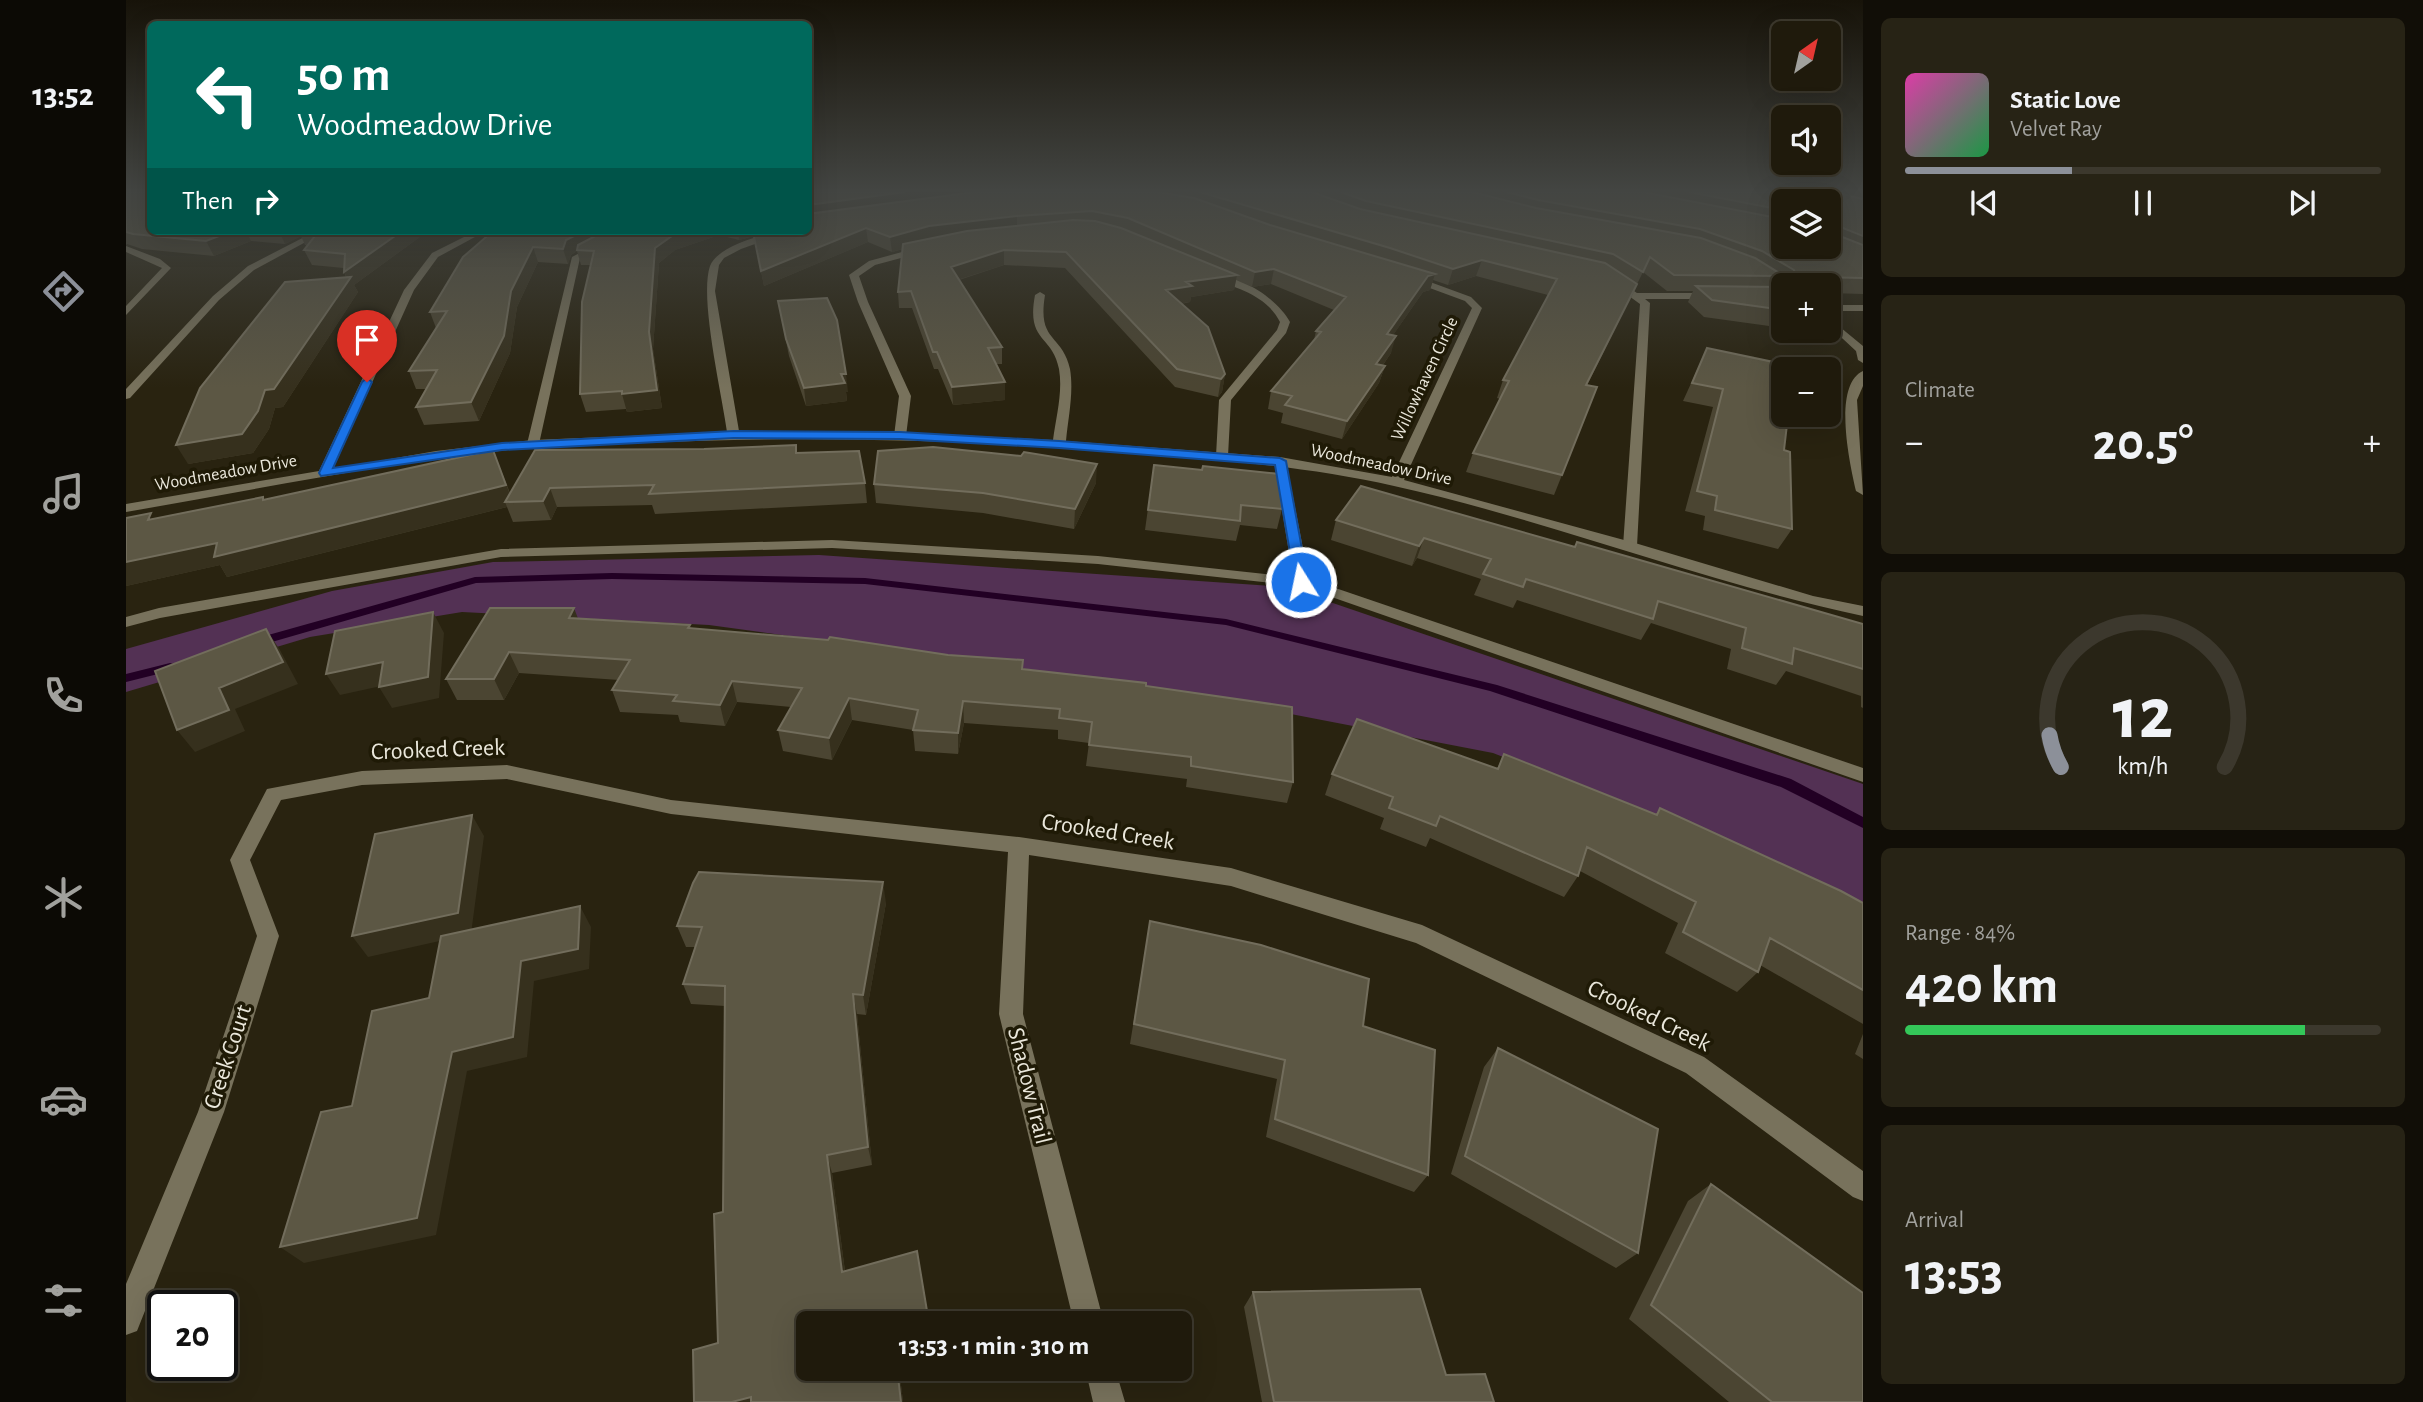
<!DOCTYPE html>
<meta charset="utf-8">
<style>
body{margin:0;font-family:"Alegreya Sans",sans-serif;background:#272315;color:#f1f3f6;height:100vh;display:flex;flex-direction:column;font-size:26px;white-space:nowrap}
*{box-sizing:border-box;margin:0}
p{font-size:23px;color:#a1a19d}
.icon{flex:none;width:38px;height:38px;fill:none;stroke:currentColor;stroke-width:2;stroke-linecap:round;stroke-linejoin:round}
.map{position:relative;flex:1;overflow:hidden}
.panel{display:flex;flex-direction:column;gap:18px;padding:18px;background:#110e07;width:560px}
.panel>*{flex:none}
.top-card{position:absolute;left:21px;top:21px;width:665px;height:214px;border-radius:10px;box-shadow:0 7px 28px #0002,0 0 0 2px #3c382d;background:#00695c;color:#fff;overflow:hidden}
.needle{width:46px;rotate:34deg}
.fabs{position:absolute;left:1645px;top:21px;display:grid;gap:14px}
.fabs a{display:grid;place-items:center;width:70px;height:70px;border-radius:10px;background:#1f1a0c;box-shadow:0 7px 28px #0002,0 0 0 2px #3c382d;font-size:35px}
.speed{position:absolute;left:21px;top:1290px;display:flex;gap:14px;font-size:35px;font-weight:700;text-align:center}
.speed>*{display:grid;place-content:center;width:91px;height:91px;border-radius:50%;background:#1f1a0c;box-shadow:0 7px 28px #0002,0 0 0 2px #3c382d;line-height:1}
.speed .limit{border:4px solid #111;border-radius:10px;background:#fff;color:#111}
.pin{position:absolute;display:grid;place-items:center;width:60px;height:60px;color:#fff;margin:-72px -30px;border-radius:50% 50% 50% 0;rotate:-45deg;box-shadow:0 0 7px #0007}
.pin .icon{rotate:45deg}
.me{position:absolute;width:77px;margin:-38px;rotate:350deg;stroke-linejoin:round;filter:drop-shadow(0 0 5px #0008)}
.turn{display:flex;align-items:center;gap:24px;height:147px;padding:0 35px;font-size:32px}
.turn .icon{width:91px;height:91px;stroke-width:2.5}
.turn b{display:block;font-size:49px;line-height:60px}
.then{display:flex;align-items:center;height:66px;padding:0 35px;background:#0003;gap:14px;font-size:26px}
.big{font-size:52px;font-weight:700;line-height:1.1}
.panel .tile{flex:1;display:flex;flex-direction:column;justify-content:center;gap:10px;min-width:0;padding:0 24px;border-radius:10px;background:#272315}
.panel .dial{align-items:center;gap:0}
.dial svg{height:182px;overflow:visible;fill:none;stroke:#3c382d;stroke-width:7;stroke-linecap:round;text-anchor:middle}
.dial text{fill:#f1f3f6;stroke:none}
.song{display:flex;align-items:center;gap:21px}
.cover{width:84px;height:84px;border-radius:10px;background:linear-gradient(135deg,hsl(320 70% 55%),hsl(140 70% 35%))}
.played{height:7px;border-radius:4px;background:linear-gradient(90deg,#8c9099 35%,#3c382d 35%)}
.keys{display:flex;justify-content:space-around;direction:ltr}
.heat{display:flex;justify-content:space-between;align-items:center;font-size:38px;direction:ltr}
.charge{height:10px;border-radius:5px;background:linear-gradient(90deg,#34c759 84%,#3c382d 0)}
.trip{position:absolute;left:670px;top:1311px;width:396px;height:70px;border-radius:10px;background:#1f1a0c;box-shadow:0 7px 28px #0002,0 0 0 2px #3c382d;font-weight:700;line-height:70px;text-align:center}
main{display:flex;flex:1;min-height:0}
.dock{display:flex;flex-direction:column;width:126px;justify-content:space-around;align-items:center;background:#0c0a05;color:#a1a19d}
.dock .icon{width:49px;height:49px}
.dock .selected{color:#8c9099}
.dock b{font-size:32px;color:#f1f3f6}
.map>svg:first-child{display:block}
</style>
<main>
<nav class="dock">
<b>13:52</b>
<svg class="icon selected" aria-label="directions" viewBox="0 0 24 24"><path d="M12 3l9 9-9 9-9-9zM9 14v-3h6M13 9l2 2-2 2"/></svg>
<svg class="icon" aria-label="music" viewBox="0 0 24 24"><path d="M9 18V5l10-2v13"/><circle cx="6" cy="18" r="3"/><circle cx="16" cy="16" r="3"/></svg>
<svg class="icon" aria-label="phone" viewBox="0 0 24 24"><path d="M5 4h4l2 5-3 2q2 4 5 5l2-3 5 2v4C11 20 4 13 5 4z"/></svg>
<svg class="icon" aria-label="climate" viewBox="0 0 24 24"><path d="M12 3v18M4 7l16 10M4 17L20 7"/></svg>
<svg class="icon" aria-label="car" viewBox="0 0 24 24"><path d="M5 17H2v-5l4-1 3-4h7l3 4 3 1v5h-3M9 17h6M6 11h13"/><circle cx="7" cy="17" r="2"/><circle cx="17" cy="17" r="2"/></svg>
<svg class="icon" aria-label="filters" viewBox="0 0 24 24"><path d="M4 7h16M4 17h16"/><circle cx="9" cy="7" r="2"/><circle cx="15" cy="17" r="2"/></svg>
</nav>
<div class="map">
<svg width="1737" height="1402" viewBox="0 0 1737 1402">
<rect width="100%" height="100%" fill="#292310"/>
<path fill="#533154" d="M693,555l467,32 577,197v132l-69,-45 -301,-118 -364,-70 -420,-58 -247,-13 -152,25 -184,55v-43l206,-58 161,-29z"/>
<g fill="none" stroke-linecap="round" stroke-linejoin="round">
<path fill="#220024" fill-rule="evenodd" d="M486,573l253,5 361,41 271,66 294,94 72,38v11l-82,-41 -291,-96 -264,-66 -361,-41 -253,-5 -136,4 -218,63 -6,-4 2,-3 221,-62z
M44,663l4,1 2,3 -2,3 -48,12v-8z"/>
<path fill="#78725c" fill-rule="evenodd" d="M495,231h10l-51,27 -41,186 -6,4 -4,-1 -2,-3 45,-187z
M0,246l34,13 11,9 -45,47v-9l36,-38 -36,-16z
M798,246l3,5 -52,14 -16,11 9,26 43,94 -5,40 -6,4 -6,-4 5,-40 -41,-94 -9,-27 20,-14z
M1086,275c27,-1 65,23 78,47l-4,11 -55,67 -3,56 -6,4 -6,-4 3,-56 58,-70 3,-8c-13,-26 -42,-34 -68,-43z
M1488,278l23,15h77l5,3 -5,3h-69l5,4 -13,243 -7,4 -7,-4 17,-242 -29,-21 -2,-2z
M1154,457l6,4 23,118 554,189v14l-563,-196 -202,-22 -266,-16 -331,9 -341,61 -34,9v-10l33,-9 342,-59 331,-9 266,16 195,21 -19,-116z"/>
<path fill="#78725c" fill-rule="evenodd" d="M350,231h10l-48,26 -24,33 -81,179 103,-18 97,-11 194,-8c-5,-38 -28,-134 -17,-166 8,-21 60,-35 81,-35l-50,18 -17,9 -5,7 -4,26 24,140 161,1 153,8c3,-23 10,-48 6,-71 -7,-35 -33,-26 -24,-74l5,-3 5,3c-8,48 17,38 25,74 4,24 -2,49 -4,72l214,16 112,20 80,-169 -7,-7 -57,-21 -2,-2 5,-3 60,22 11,11 -78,172 231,63 178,53 50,10v10c-159,-34 -311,-95 -469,-130 -96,-22 -193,-27 -290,-35 -154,-12 -307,-15 -461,-8 -38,1 -77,2 -115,5 -135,13 -268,41 -402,64v-8l193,-33 85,-181 28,-37z
M1703,305h34v6h-34z
M1703,318l34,28v17l-5,-3 -2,-9 -27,-25z
M1737,371v15l-6,14 6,95 -7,-4c-6,-26 -24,-106 7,-120z
M381,765l164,35 348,37 212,31 191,57 282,132 159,114v30l-10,-4 -167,-124 -270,-130 -185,-57 -202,-31 -6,159 81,309h-30l-75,-309 9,-162 -337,-38 -164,-35 -145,6 -81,15 -31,60 29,76 -55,176 -87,219 -11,4v-51l72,-172 59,-176 -27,-76 37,-71 95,-18z
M959,1368h30l10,34h-32z"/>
<path fill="#78725c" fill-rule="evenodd" d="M190,231h10l-72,39 -35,30 -89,98 -4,1v-10l87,-93 35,-30z"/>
</g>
<path fill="#4b4532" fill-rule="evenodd" d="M0,192l24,39h278l-74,54 4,7 -75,115 -8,1 -6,21 -16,24 -65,11 158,-187 -2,-5v-4l-32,-3 -8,-15 4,-4 -3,-1 -4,-9 -16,8 -34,-3 -37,15 -72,-7 -15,-5 -1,1z
M682,192h1055v102l-34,-1v-8h-45l-4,-2 -2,3 5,1v41l-79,-11 -16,-15 5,-11h-26l-24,-19 -56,113 -25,90 -8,20 -88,-23 7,-19 27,-54 -3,-1 6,-18 45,-85 -72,-19 -28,9 -15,-5 -3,10 -7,2 -30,43 -2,18 -8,12 2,1 -6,17 -37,56 -61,-16 2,-10 -15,-4 3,-18 43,-51 2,-9 18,-21 -63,-26 -19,3 -16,-7 -2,10 -43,7 -1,5 -9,2 44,70 -3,18 -4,5 -43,-10 -110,-119 -61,-3 -45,15 43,67v17h-6l9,18v18l-52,5 -15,-36h-4l-22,-61h-13l-1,-16 5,-43 -11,3 -24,-10 -104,44 -10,-50 -15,4 -20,-5 -44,15 -16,13 -6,86 9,59 -35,4 -1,-3 -40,3 -6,-18 11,-129h-10l-4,-14 -6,4 -3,9 -30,-2 -21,45 -7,46 -31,68 -55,4 -8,-18 10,-18h-10l-7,-18 27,-43 -6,-16 63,-81h315zM1657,201l46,46h-46z
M652,301l70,91h-2l1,9 -41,5 -17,-50z
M1581,348l68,65 9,37 8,79 -14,20 -75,-19 2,-14 -20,-5 28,-104 -30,-6z
M367,450l17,43 288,-40 67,30 2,20 -212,11 -3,-9 -95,2 -6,13 -38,2 -6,-15 -280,70 -7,-12 -94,21v-68l28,1 111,-19z
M895,456l75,27 -22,46 -91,-16 -107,-10 -2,-19z
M1028,465l128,44 -5,20 -37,-4 -4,16 -91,-11z
M1210,520l239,27 288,77v84l-2,-1v-11l-75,-25 -10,14 -49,-16 4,-20 -80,-26 -10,17 -124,-40 -4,8 -39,-13 7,-16 -64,-21 -5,8 -81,-26z
M452,618l112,7 1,4 455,57 147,96 -6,21 -101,-16 1,-8 -101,-13 3,-23 -31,-4v-9l-94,-7 -6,31 -43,-3 -2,-21 -61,-10 -20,40 -49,-9 -5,-21 13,-23 -54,-5 -12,24 -45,-4 -2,-7 -58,-3 -8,-22 7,-10 -100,-7 -15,27h-47l-11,-21z
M1378,754l152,60 4,-6 203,95v121l-103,-59 -2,7 -21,20 -72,-39 13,-30 -98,-52 -2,5 -14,21 -134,-59 -4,9 -46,-18 4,-11 -59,-23 7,-21 165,-5z
M760,903l-20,112 -9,-1 15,151 -40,8 13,98 -37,52 91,45 4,34h-209l24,-59 5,-131 2,-206 -34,-2 -8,-20 12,-37h-9l-9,-21z
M1024,921l213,105 65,149 -14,17 -148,-55 11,-58 -147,-35z
M1737,1034v25l-8,-5z
M1372,1048l140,205 -22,15 -165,-94 33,-107z
M1585,1184l152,218h-134l-100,-83 59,-118z
M1127,1292l193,83 48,27h-232l-18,-95z"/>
<path fill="#36301d" d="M779,192h100l-197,27v-14z
M891,216v14l-87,11 -38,11 -2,-15 39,-11z
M740,228l2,14 -104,44 -3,-15z
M106,231h14l5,10 -37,15 -8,-15z
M153,231h19l3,5 -16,8z
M276,231h26l-74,54 4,7 -75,115 -8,1 -6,21 -16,24 -65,11 -12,-19 89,-55 83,-110 -4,-8z
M458,231h31l-38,19v1l-6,4 -3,9 -5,-15 3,-9z
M559,231h33l1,4 -44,15 -16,13 -6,86 9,59 -35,4 -5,-18 33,-146 17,-12z
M612,231h32l-31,9z
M407,247l5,15 -21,45 -7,46 -31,68 -8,-19 40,-111z
M878,250v15l-53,17v-15z
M1356,260l-6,16 -28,9 5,-16z
M1148,269l-3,15 -19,3 3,-15z
M1309,274l-5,16 -7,2 -41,59 5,-17 41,-58z
M1111,275l-3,15 -43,7 -1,5 -25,4 1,-16 20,-8z
M1511,284l-7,16 -52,103 8,-18z
M1270,336l-5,17 -20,29 5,-18z
M1259,366l-6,17 -37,56 5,-18z
M715,374h5l2,18h-2l1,9 -41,5 -2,-18z
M1099,374l-3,18 -4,5 3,-18z
M879,382v18l-52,5 -1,-18z
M367,450l21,55 -1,-3h-8l2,5 -280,70 -7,-12 -94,21v-24z
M971,464l-1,19 -22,46 1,-20z
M424,488l7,19 -6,13 -8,-19z
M1298,538l-7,20 -5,8 7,-20z
M448,608l8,21 -13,-11z
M307,612l11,21 -5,65 -47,10 -13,-21z
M140,629l14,21 18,34 -63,25 10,22 -50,21 -18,-22 42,-42z
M383,652l10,21 -15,27 -10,-21z
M257,662l12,21 -55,12 -14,-21z
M606,681l5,21 -12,24 -5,-21z
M723,698l3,22 -20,40 -3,-22z
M837,701l1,22 -6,31v-21z
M346,815l12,21 -13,98 -103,23 -16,-21z
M757,882l3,21 -20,112 -3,-20z
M454,906l11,21 -2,42 -55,12 -7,76 -60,14 -31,164 -132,28 -24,-16 172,-195 69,-91z
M727,994l4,20 15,151 -4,-18z
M701,1155l5,18 15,114 -5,-15z
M771,1368h2l4,34h-2z
M625,1397l4,5h-23z"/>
<path fill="#5c5744" stroke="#726d5c" stroke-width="2" d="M0,192h24v39h82l-26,10 -73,-7 -7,-2z
M682,192h97l-97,13z
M849,192h182l37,6 76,27 165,49 -7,2 -41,58 9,2 -20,28 9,2 -38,55 -62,-16 7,-9 -21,-5 50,-59 -5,-1 30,-34 -72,-28 -19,3 -127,-54 -36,-7 -75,5 -88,10 -39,11 -24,-9 -105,43 -8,-39 55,-1v-17z
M1074,192h112l48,17 245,54 32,21 -51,101 11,2 -35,88 -89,-22 36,-72 -6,-1 54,-101 -75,-19 -29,9 -63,-21z
M1215,192h131l64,16 165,30 54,20 29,18 -110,-1 -24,-18 -7,15 -30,-18 -247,-53z
M1381,192h136l140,27v28h46v-46h-46v9l-94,-18h146l28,7v37l-25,-10 -6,7 31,12v33l-46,-1 -3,8h-21l2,-1 -1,-14 -32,-19 -62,-22 -162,-29z
M947,220l22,1 26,7 116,47 -51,7 6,4 -26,4 42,37 17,47 -4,5 -44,-10 -111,-117 -62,-2 -53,17 51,80 -14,1 17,34 -53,5 -15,-35h-4l-22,-61 -13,1 5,-48 64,-13z
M177,231h99l-58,41 1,-18 -41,-4 14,-18z
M367,231h91l-18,9 -3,9 -30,-2 -22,44 -7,45 -33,66 -55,5 21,-37 -28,1 38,-60 -17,1 33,-55z
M479,231h80l-13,5 -17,12 -6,84 8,58 -35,4v-3l-42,3 2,-92 12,-51 -17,-1 1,-5z
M225,277l-77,112 -9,1 -7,21 -16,23 -66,11 24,-57 85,-106z
M1570,286l87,1v23l-71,-10z
M701,298l10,22 9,54h-5l4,9 -41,5 -18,-49 -8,-38z
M1581,348l76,16 -8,49 13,3 -4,34 6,2 2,77 -77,-19 2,-14 -20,-5 26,-102 -31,-6z
M670,445v8l63,-2 6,32 -216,11 5,-9 -104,3 -7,13 -38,1 30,-52 169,-1z
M807,447l88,9 3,-4 73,12 -22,45 -92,-16 -109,-9 4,-33z
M367,450l13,35 -292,72 3,-14 -91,19v-44l25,-5 -3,7 115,-23v3z
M1028,465l48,5 1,-4 77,8 2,35 -41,-4 -1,16 -92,-11z
M1235,486l214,61 2,-5 286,82v45l-69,-21 -2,16 -50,-16 4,-20 -88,-27 -5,18 -127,-40 -3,8 -40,-13 8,-15 -67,-21 -5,8 -83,-26z
M364,608h84l-5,10 121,7 -2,3 140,12 2,-3 118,18 75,5 -1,9 124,14v3l146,21 1,75 -102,-16v-9l-102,-12 3,-23 -33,-4 1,-9 -97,-8 -5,32 -45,-3 5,-20 -69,-12 -20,40 -51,-8 24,-42 -70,-7 -12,24 -47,-4 4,-6 -65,-5 18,-30 -121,-8 -15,27h-48z
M307,612l-5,65 -49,10 4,-25 -57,12 9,-43z
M140,629l17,33 -64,26 10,22 -52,20 -22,-59z
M1231,719l141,50 6,-15 153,61 3,-7 181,83 22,12v87l-93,-52 -12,34 -75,-40 13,-30 -109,-55 -9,29 -138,-60 -4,10 -47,-18 4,-11 -61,-23z
M346,815l-14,98 -106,23 23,-102z
M573,872l184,10 -20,113 -10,-1 15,153 -41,8 15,117 75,-21 12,72h-121v45h89l4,34h-150v-5l-19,5h-38l-1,-52 25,-7 -4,-129 9,-2 2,-226 -42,-2 19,-57 -25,-1 16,-43z
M454,906l-2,43 -57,12 -8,76 -61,15 -35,166 -137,29 41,-135 31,-6 20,-95 57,-13 12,-62z
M1024,921l111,24 108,34 -6,47 72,24 -7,125 -153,-56 10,-59 -151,-36z
M1372,1048l160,81 -20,124 -173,-97z
M1585,1184l152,109v109h-91l-121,-97z
M1294,1289l26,86 39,-1 9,28h-220l-21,-110z"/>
<linearGradient id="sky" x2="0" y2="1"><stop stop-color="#171309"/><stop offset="0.49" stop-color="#434542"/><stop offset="1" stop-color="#434542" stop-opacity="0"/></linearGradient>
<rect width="1737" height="388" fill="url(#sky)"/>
<path fill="#1a73e8" stroke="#114b97" stroke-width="2" d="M241,378l5,4 -39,86 169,-25 232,-12 166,1 159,9 221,17 6,3 22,121 -7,4 -6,-4 -20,-117 -216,-17 -159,-9 -166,-1 -232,12 -181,26 -2,-3 43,-91z"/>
<g text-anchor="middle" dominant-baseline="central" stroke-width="7" stroke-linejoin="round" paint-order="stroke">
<g font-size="18" fill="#eae7db" stroke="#1f1a06">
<text transform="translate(1299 379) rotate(-65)">Willowhaven Circle</text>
<text transform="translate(1255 465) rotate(12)">Woodmeadow Drive</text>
<text transform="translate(100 473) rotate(-10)">Woodmeadow Drive</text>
</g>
<g font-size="24" fill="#eae7db" stroke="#1f1a06">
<text transform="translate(312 750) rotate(-2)">Crooked Creek</text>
<text transform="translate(982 832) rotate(9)">Crooked Creek</text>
<text transform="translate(1523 1016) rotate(26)">Crooked Creek</text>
<text transform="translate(102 1057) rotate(-72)">Creek Court</text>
<text transform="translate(903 1086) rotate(76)">Shadow Trail</text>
</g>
</g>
</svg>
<div class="fabs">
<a><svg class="needle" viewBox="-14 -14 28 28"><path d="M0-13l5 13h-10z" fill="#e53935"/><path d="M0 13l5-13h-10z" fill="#a1a19d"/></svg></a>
<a><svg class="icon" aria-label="sound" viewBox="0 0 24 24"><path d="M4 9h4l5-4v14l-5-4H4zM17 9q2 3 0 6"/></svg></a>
<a><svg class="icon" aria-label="layers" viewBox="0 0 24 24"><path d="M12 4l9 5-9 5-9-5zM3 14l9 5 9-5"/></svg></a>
<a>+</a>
<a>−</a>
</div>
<div class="speed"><div class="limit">20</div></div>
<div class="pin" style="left:241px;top:382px;background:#d93025"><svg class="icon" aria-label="arrive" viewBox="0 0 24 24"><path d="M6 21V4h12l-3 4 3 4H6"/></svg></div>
<svg class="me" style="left:1175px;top:582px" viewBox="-20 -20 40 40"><circle r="17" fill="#1a73e8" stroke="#fff" stroke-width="3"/><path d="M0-11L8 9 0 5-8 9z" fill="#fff"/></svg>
<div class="trip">13:53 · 1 min · 310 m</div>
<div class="top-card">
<div class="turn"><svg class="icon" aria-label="left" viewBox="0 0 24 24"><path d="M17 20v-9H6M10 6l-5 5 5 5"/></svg><div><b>50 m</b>Woodmeadow Drive</div></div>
<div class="then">Then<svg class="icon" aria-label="right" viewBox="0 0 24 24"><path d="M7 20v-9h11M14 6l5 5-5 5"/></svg></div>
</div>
</div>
<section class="panel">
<div class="tile">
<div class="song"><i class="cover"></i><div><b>Static Love</b><p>Velvet Ray</p></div></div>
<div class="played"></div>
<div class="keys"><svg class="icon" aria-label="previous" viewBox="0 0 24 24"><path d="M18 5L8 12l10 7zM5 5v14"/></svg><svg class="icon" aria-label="pause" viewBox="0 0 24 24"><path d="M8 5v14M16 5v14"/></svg><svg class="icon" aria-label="next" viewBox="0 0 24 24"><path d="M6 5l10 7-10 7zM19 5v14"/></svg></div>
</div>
<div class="tile"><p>Climate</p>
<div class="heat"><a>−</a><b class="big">20.5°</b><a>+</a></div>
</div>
<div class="tile dial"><svg viewBox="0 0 100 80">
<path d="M14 69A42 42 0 1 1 86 69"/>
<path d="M14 69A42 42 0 0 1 9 55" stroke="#8c9099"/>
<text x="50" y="56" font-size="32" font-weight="700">12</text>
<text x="50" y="72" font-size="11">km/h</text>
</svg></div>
<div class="tile"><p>Range · 84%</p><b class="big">420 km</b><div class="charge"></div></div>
<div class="tile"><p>Arrival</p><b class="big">13:53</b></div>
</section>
</main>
